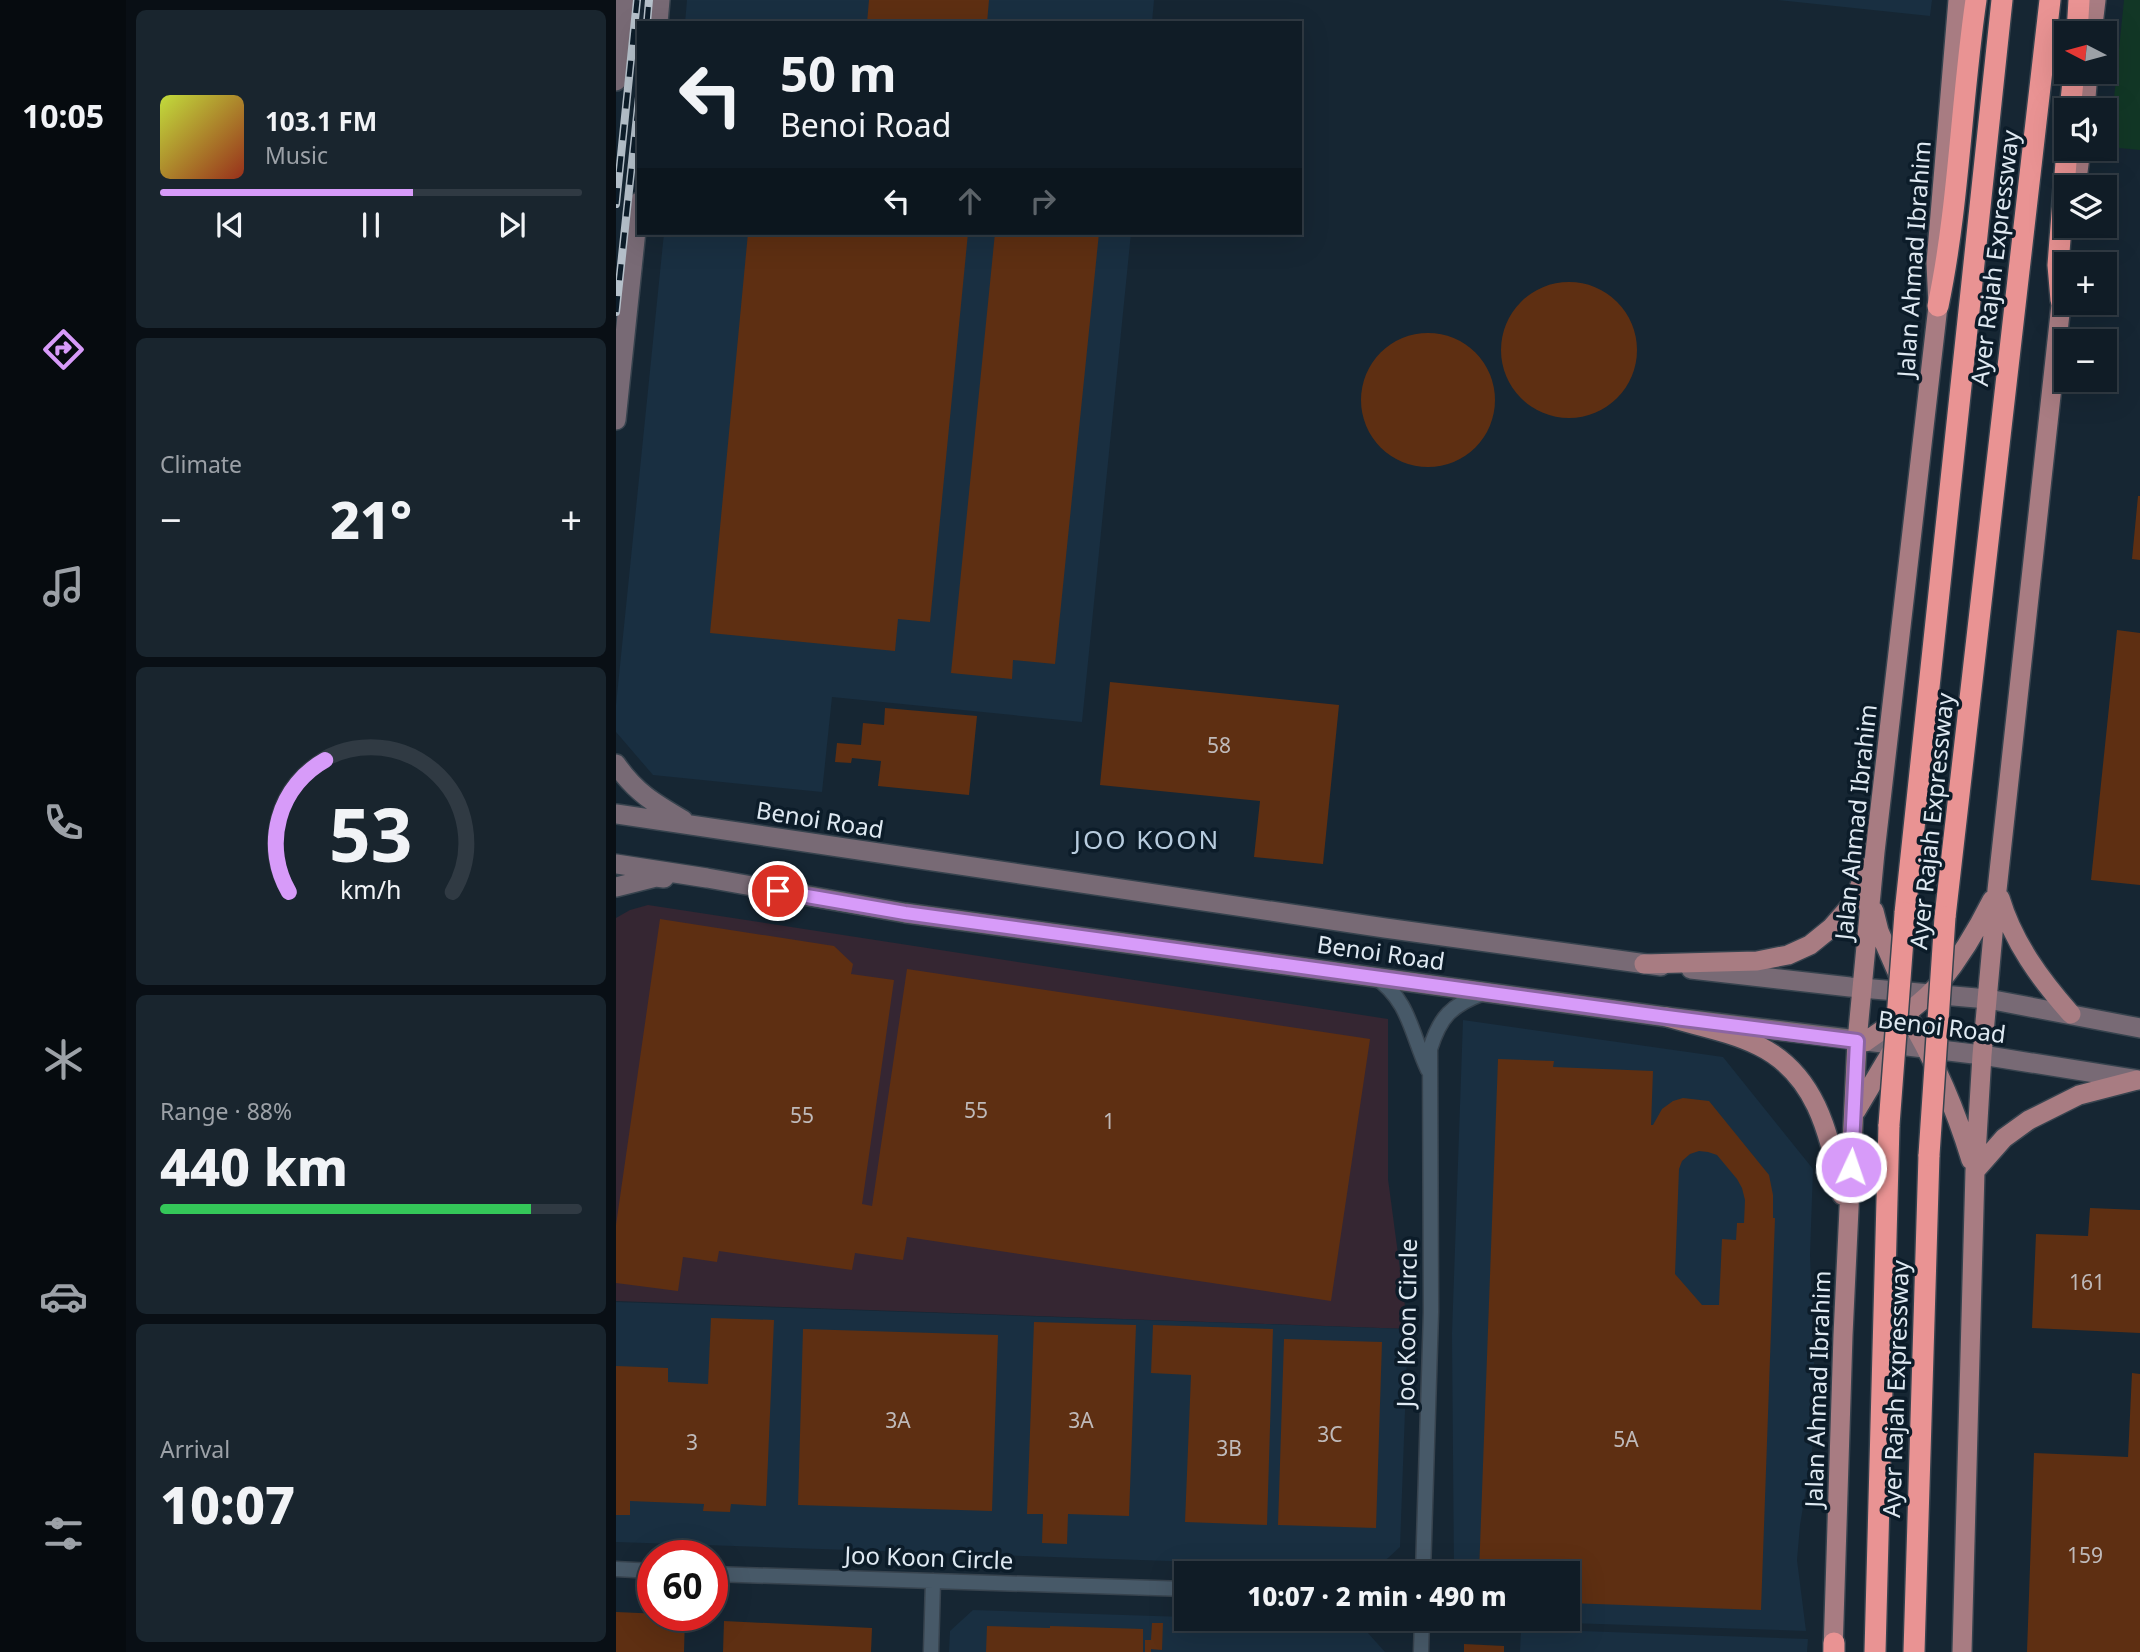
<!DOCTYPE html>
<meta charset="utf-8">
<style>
body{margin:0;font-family:"Noto Sans",sans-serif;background:#19252e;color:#f1f3f6;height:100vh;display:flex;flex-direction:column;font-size:26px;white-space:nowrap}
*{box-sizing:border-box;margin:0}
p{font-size:23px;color:#9ca1a7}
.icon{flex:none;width:38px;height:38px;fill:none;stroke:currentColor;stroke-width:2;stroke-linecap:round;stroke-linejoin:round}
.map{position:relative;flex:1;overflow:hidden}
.side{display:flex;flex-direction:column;gap:10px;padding:10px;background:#090f15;width:490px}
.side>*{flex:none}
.hud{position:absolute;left:21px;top:21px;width:665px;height:214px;border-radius:0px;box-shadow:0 7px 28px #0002,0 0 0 2px #303a43;background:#101c26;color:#f1f3f6;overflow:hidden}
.needle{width:46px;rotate:276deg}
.tools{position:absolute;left:1438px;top:21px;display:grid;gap:14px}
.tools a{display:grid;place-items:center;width:63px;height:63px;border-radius:0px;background:#101c26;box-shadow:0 7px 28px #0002,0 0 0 2px #303a43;font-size:35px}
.speed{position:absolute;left:21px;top:1540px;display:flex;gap:14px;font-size:35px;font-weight:700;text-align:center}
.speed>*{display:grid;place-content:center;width:91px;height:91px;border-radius:50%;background:#101c26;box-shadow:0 7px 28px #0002,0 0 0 2px #303a43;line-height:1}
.speed .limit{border:10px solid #d22;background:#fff;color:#111}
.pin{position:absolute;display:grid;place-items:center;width:60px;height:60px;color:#fff;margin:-30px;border:4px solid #fff;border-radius:50%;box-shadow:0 2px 7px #0007}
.me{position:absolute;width:77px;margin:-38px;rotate:3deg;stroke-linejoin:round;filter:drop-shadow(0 0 5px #0008)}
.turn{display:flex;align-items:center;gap:24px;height:147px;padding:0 28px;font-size:32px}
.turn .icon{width:91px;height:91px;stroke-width:2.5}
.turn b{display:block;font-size:49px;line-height:60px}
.lanes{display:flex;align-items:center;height:66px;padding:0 28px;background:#0003;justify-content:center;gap:35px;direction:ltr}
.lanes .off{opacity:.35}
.big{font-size:52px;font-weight:800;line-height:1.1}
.side .card{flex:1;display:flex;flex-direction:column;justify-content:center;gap:10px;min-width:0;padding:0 24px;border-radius:10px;background:#19252e}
.side .dial{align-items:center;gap:0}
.dial svg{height:182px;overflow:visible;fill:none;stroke:#303a43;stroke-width:7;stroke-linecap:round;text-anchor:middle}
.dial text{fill:#f1f3f6;stroke:none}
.song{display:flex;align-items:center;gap:21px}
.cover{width:84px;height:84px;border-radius:10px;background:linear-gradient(135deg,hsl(70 70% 55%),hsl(10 70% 35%))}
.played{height:7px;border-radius:4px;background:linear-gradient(90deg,#d79bf9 60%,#303a43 60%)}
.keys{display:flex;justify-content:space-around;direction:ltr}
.heat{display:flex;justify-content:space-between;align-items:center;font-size:38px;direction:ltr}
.charge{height:10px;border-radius:5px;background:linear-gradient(90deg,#34c759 88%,#303a43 0)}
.trip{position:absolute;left:558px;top:1561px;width:406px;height:70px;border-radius:0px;background:#101c26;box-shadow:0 7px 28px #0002,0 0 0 2px #303a43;font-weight:800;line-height:70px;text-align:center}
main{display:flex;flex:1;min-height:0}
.menu{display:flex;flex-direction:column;width:126px;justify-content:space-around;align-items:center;background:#060b0f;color:#9ca1a7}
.menu .icon{width:49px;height:49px}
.menu .active{color:#d79bf9}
.menu b{font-size:32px;color:#f1f3f6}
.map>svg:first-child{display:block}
</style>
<main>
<nav class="menu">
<b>10:05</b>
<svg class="icon active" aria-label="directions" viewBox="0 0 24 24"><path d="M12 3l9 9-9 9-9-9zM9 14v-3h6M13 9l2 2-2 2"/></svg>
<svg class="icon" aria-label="music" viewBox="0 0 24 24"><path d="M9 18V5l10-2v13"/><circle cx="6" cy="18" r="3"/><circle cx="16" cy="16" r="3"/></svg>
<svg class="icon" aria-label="phone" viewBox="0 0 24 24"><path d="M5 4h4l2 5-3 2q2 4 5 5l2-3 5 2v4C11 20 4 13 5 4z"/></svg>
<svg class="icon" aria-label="climate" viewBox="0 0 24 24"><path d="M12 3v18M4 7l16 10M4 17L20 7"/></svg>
<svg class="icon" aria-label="car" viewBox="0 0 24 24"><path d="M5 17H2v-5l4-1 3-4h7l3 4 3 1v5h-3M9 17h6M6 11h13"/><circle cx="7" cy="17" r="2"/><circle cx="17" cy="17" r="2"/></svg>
<svg class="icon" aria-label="filters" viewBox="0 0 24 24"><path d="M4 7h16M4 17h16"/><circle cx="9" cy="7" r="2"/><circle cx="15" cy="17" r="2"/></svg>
</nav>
<section class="side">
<div class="card">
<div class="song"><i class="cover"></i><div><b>103.1 FM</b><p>Music</p></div></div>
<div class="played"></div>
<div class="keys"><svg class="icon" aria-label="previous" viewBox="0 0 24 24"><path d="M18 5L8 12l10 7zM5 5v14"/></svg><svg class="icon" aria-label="pause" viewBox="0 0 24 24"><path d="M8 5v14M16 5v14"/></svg><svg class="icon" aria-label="next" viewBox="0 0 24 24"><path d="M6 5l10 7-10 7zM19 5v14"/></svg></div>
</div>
<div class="card"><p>Climate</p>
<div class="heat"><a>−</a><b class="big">21°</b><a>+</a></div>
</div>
<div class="card dial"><svg viewBox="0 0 100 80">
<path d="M14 69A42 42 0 1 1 86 69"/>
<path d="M14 69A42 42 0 0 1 30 11" stroke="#d79bf9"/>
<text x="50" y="56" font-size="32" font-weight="700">53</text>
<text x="50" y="72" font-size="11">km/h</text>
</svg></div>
<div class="card"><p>Range · 88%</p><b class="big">440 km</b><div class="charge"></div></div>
<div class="card"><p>Arrival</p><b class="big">10:07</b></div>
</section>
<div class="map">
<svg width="1524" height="1652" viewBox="0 0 1524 1652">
<rect width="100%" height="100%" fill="#162633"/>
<path fill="#352632" d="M32,905l740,114v160l20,150 -792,-28v-383l14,-8z"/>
<path fill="#192f41" d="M71,0h467l-2,23h-467z
M1161,0h155l-2,16z
M48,233h467l-49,489 -250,-25 -10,95 -169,-17 -37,-43v-27z
M847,1020l260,37 90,112 -3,86 5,135 -3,63 -12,72 -3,35 9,71 -354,-12h116v-46h-114l-2,-239z
M0,1302l792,27 -8,218 -23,21 -761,-26z
M357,1610l213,7v2l173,4 26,29h-436l1,-21z
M905,1629l287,10 -1,13h-287z"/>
<path fill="#123726" d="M1508,0h16v150l-31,-3z"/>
<path fill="#5e2f12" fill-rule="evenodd" d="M253,0h120l-2,23h-120z
M132,233h220l-38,389 -32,-3 -3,32 -185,-18z
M379,233h104l-44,431 -42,-4 -1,19 -61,-6z
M885 350a68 68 0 1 1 136 0a68 68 0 1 1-136 0Z
M745 400a67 67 0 1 1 134 0a67 67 0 1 1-134 0Z
M1522,496h2v64l-8,-1z
M1501,630l23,3v252l-49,-5z
M494,682l229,23 -16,159 -69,-7 6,-56 -160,-16z
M269,708l92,8 -8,79 -91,-9 3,-25 -29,-3 -1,5 -16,-1 2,-19 24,2 2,-22 21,2z
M44,919l174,27 19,18 -2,10 43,6 -32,224 10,2 35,-237 463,70 -39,262 -424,-64 -4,23 -48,-7 -3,17 -133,-19 -2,11 -34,-5 -5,34 -62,-8v-58z
M882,1059l56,2 -1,6 100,4 -2,54h2l9,-16 11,-8 10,-3 26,3 60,74 4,20v23h2l-14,392 -193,-7v-30h-89zM1083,1151l9,1 9,3 20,24 5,9 3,12 -1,23h-7l-1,17 -14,-1 -3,66h-17l-27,-31 4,-105 3,-8 8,-7z
M1474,1208l50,2v123l-108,-5 4,-94 52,2z
M95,1318l63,2 -8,186 -35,-2 -1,8 -27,-1 1,-7 -74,-3v14h-14v-149l52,2v14l40,2z
M418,1322l102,3 -7,191 -61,-2 -1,30 -25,-1 1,-29h-16z
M537,1325l120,4 -6,196 -82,-3 6,-147 -40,-2z
M187,1329l195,6 -6,176 -194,-6z
M668,1339l98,3 -6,186 -98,-3z
M1516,1373l8,1v278h-113l7,-199 94,4z
M0,1612l69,3 -1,37h-68z
M108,1621l148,7 -1,24h-148z
M536,1623h11l-1,27 -11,-1v3h-6v-12h6z
M371,1626l63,2v-2l93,3v23h-157z
M848,1644l40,2v6h-40z"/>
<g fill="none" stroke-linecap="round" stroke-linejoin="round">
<defs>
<path id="minor" d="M759,977c34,22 37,59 53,93
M0,1569l37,2
M807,1573l8,-261 -1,-263c10,-32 21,-44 54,-56
M96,1574l474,15
M315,1652l2,-71
M805,1652l1,-33"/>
<path id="secondary" d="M42,23l2,-23
M0,81l8,-81
M0,420l23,-218
M0,764c19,28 38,39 67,56
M0,814l769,114 276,38
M0,864l91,14 198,35 762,104 315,38 157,25
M0,887l40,-10 8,1
M1075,969l159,18 138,12 152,29"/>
<path id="primary" d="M1476,33l4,-33
M1469,110l3,-38
M1460,187l5,-38
M1384,898c13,44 40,81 71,116
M1258,911l5,20 22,50
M1028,964l113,-3 31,-6 22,-10 21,-17 21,-24 16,-37
M1284,1003c31,49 54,101 71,157
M1051,1017c30,9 64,15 92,29 59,29 70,90 83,149
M1249,1042c25,-18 54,-35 74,-58 21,-26 38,-54 53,-84
M1240,1111l40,-67
M1359,1171l29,-33 25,-18 50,-25 58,-15
M1217,1652l10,-317 14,-294 18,-189 63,-546 -2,-43 22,-263
M1346,1652l13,-481 7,-116 15,-165 66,-604"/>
<path id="motorway" d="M1461,33l2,-33
M1454,110l4,-38
M1445,300l-3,-35 9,-116
M1322,306c21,-100 23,-204 38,-306
M1289,913l97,-913
M1329,917l105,-917
M1218,1643v9
M1259,1652l14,-527
M1298,1652l15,-497"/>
</defs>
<use href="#minor" stroke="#37434e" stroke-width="17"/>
<use href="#secondary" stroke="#37434e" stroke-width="22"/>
<use href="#primary" stroke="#37434e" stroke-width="22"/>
<use href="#motorway" stroke="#37434e" stroke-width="24"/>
<use href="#minor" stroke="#475968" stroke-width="14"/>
<use href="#secondary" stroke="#786a75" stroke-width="19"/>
<use href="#primary" stroke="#a87c82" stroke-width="19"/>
<use href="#motorway" stroke="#e99393" stroke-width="21"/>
<defs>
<path id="rail" d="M31,23l2,-23
M0,204l21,-204
M0,312l23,-215"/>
</defs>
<use href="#rail" stroke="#b5c0ca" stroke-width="8"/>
<use href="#rail" stroke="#0c1c29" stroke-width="5" stroke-dasharray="16" stroke-linecap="butt"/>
<defs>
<path id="motorway-bridge" d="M1273,1125l16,-212
M1313,1155l16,-238"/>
</defs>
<use href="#motorway-bridge" stroke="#37434e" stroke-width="24" stroke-linecap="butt"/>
<use href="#motorway-bridge" stroke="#e99393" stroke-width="21"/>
</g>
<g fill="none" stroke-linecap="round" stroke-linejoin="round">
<defs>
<path id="route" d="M162,891l127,22 762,104 190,24 -6,126"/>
</defs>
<use href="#route" stroke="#8c65a2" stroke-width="18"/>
<use href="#route" stroke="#d79bf9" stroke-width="12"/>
</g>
<g text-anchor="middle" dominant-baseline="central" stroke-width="7" stroke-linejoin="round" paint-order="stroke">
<g font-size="21" fill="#bfbaba">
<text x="603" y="745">58</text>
<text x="360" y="1110">55</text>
<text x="186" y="1115">55</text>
<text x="493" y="1121">1</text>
<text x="1471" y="1282">161</text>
<text x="282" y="1420">3A</text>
<text x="465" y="1420">3A</text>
<text x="714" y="1434">3C</text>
<text x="1010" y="1439">5A</text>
<text x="76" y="1442">3</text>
<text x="613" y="1448">3B</text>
<text x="1469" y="1555">159</text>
</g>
<g font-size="24" fill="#dfe9f2" stroke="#0c1c29">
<text transform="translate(1378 258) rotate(-83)">Ayer Rajah Expressway</text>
<text transform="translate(1297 259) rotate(-86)">Jalan Ahmad Ibrahim</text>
<text transform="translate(204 819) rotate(9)">Benoi Road</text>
<text transform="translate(1315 821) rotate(-84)">Ayer Rajah Expressway</text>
<text transform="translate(1239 822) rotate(-84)">Jalan Ahmad Ibrahim</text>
<text transform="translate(765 952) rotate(8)">Benoi Road</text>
<text transform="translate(1326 1026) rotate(7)">Benoi Road</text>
<text transform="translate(790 1323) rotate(-89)">Joo Koon Circle</text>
<text transform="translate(1201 1389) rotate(-88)">Jalan Ahmad Ibrahim</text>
<text transform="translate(1279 1389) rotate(-88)">Ayer Rajah Expressway</text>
<text transform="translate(313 1557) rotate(2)">Joo Koon Circle</text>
</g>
<g font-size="26" letter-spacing="2" fill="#b8ccde" stroke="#0c1c29">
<text x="531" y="839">JOO KOON</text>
</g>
</g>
</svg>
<div class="tools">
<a><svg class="needle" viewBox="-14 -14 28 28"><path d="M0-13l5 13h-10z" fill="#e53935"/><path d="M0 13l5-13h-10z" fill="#9ca1a7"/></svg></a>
<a><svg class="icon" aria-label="sound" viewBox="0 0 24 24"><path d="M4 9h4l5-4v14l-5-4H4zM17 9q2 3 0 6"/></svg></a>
<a><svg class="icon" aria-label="layers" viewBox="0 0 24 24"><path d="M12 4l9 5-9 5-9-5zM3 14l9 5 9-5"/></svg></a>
<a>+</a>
<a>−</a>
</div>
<div class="speed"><div class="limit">60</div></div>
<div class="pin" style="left:162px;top:891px;background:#d93025"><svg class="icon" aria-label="arrive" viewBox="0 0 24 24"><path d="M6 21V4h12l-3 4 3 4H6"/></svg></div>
<svg class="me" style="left:1235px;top:1167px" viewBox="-20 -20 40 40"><circle r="17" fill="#d79bf9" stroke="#fff" stroke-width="3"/><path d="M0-11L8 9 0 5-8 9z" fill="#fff"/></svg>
<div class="trip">10:07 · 2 min · 490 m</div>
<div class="hud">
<div class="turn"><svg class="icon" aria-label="left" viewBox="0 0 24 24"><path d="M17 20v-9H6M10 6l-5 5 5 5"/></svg><div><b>50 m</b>Benoi Road</div></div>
<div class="lanes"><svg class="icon" aria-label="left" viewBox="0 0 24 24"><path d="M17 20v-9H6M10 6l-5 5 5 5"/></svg><svg class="icon off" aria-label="ahead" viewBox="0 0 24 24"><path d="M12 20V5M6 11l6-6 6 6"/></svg><svg class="icon off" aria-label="right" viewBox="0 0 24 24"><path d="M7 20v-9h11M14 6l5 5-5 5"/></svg></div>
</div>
</div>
</main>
